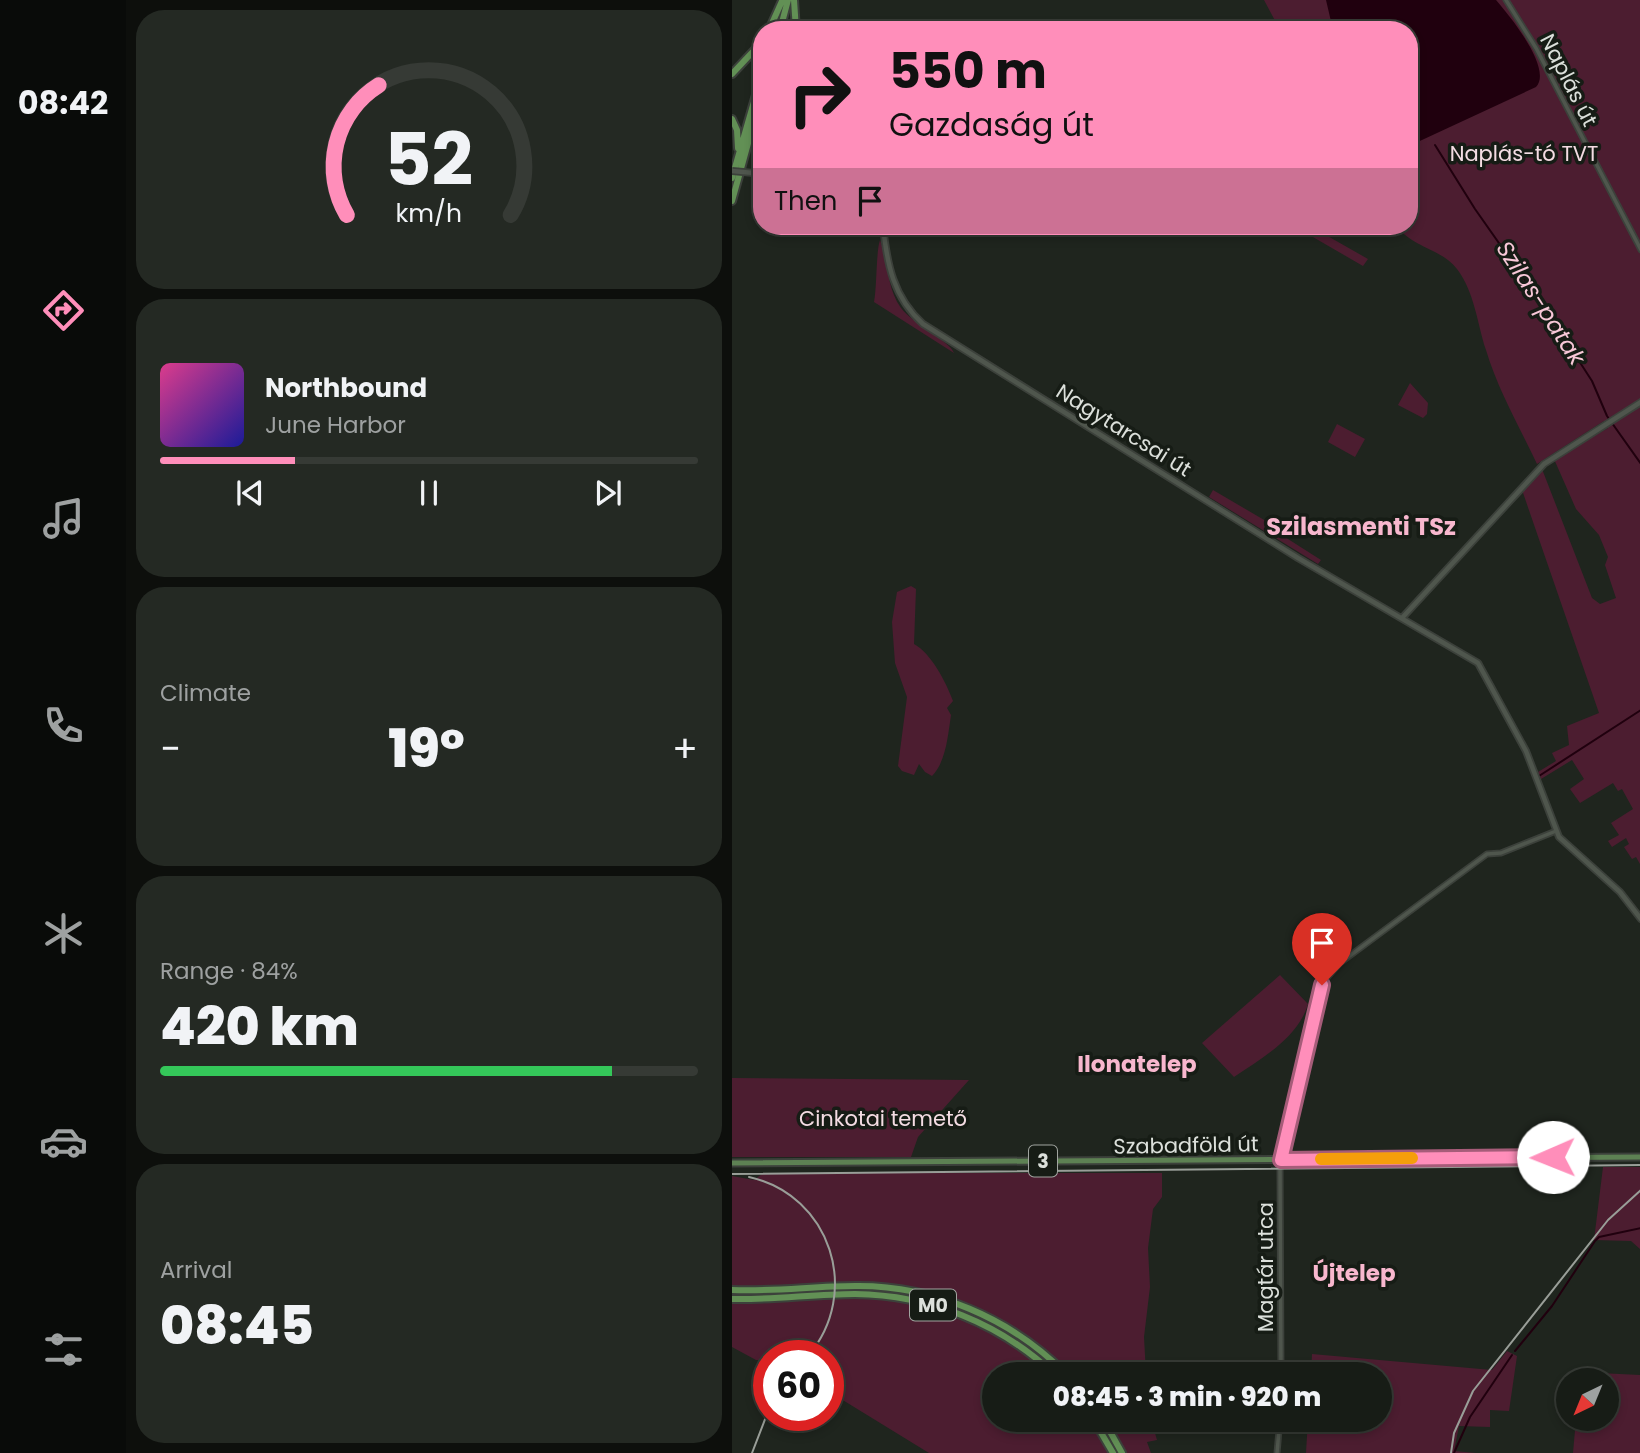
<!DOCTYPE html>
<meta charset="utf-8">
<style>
body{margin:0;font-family:Poppins,sans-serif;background:#242923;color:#f1f3f6;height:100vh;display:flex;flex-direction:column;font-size:26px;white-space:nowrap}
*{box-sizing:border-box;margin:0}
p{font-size:23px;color:#9ea1a1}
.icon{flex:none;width:38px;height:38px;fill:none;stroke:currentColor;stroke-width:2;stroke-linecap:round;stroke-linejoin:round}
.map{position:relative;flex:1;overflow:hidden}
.details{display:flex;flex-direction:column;gap:10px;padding:10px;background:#0d0f0c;width:606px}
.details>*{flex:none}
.banner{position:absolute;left:21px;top:21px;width:665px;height:214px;border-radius:28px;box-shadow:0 4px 10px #0003,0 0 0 2px #363a35;background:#ff8eba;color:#111;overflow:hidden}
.needle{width:46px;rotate:223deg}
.controls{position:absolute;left:824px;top:1368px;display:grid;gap:14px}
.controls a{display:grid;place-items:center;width:63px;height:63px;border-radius:50%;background:#171c16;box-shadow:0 4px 10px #0003,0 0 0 2px #363a35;font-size:35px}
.speed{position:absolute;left:21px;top:1340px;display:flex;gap:14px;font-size:35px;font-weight:700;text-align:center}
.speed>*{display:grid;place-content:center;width:91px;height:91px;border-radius:50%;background:#171c16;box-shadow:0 4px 10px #0003,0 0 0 2px #363a35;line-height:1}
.speed .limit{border:10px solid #d22;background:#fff;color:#111}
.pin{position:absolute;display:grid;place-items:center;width:60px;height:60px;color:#fff;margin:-72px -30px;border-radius:50% 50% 50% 0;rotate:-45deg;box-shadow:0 0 7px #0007}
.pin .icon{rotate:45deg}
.me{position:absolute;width:77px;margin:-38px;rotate:269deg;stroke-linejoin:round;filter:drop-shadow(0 0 5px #0008)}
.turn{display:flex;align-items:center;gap:24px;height:147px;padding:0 21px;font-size:32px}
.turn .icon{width:91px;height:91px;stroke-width:2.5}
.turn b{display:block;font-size:49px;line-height:60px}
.then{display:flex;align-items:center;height:66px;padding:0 21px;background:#0003;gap:14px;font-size:26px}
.big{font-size:52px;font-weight:800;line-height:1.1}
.details .tile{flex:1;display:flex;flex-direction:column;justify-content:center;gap:10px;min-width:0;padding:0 24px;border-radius:28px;background:#242923}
.details .dial{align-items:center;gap:0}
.dial svg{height:182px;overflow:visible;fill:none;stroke:#363a35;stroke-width:7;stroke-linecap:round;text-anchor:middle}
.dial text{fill:#f1f3f6;stroke:none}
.song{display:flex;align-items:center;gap:21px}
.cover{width:84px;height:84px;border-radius:10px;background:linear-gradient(135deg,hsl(330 70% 55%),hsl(240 70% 35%))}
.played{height:7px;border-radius:4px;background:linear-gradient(90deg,#ff8eba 25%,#363a35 25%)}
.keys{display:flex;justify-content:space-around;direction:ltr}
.heat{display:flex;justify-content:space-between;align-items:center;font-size:38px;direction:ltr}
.charge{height:10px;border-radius:5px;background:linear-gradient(90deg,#34c759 84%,#363a35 0)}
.trip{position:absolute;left:250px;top:1362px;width:410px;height:70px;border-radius:35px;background:#171c16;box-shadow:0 4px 10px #0003,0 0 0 2px #363a35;font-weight:800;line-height:70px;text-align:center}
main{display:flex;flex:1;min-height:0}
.tabs{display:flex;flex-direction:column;width:126px;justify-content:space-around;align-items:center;background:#090b09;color:#9ea1a1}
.tabs .icon{width:49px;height:49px}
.tabs .current{color:#ff8eba}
.tabs b{font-size:32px;color:#f1f3f6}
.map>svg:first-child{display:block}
</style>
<main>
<nav class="tabs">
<b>08:42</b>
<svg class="icon current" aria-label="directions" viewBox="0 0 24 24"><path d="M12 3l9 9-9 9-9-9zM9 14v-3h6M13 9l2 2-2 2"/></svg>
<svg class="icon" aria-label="music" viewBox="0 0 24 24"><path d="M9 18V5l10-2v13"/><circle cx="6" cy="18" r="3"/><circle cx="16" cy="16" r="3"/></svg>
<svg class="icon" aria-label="phone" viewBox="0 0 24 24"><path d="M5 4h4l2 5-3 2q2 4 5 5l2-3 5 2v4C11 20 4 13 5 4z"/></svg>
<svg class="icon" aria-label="climate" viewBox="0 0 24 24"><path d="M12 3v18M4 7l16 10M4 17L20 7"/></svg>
<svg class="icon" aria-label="car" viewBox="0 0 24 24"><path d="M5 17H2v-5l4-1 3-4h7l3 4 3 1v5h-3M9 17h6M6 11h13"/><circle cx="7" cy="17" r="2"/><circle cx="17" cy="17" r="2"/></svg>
<svg class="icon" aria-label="filters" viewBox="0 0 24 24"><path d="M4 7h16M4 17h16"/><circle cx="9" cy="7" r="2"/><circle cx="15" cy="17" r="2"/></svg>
</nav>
<section class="details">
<div class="tile dial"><svg viewBox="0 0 100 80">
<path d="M14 69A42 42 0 1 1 86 69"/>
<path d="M14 69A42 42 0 0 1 28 12" stroke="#ff8eba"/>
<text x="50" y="56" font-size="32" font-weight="700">52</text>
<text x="50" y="72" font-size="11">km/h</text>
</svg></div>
<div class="tile">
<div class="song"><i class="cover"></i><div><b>Northbound</b><p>June Harbor</p></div></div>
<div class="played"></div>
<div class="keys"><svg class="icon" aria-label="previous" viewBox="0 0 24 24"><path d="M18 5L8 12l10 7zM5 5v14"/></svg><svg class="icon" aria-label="pause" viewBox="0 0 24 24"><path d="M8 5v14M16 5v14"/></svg><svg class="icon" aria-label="next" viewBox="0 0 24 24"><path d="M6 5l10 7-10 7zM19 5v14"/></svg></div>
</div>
<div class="tile"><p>Climate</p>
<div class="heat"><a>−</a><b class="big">19°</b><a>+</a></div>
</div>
<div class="tile"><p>Range · 84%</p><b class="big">420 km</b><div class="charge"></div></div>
<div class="tile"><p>Arrival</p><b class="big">08:45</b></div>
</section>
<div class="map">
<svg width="909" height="1453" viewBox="0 0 909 1453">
<rect width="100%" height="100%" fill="#1f251e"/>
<path fill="#4c1d30" d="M532,0h376v864l-4,-7 -4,2 -8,-12 5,-3 -3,-6 -14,9 -4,-6 11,-6 -8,-12 22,-14 -11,-20 -4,2 -5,-8 -33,20 -10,-14 14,-10 -12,-19 -31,19 -3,-7 18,-11 -4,-8 17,-8 -2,-19 32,-13 -77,-223 20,-21 50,129 8,6 16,-6 -11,-33 3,-8 -9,-22 -23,-26 -22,-50 54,-31 -4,-7 -67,43c-18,-38 -39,-74 -51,-114 -9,-27 -11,-57 -29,-81 -15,-20 -46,-22 -60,-43h12v-196h-129z
M578,226l58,33 -5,7 -57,-33z
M148,240c9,22 6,47 21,68 12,16 49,33 53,45l-80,-51c3,-15 2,-51 6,-62z
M678,383l18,20 -1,11 -4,4 -25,-13z
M605,424l28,15 -10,18 -27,-15z
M481,490l58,34 17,15 33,21 -3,4 -109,-67z
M179,586l5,3 -2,55c17,9 32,38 39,57l-6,7 4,7c-3,20 -5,47 -19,61l-7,-4 -6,-8 -5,11 -12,-4 -4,-5 9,-69 -12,-34 -3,-41 5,-30z
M548,975l28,29c-10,34 -46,54 -74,73l-32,-34z
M0,1078l237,2 -51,57 -7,20h-179z
M871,1167h37v82l-9,-8 -37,-1z
M107,1173h323v24l-9,12 -5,39 2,39 -6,50 2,37h-152v45h157l6,21 -10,2 4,11h-222l-101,-62v-35h-59v5l-13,-1 -24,-13v-171l22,4 8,-6z
M775,1351l10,5 -8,55 -19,-1v17l-31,-1 -5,25 22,2h-170l2,-34h72v-45h-69l1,-20 180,16z
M847,1372l61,3v78h-67l3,-34h31v-38h-28z"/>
<path fill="#20000e" d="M594,0h170c14,16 57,69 40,87l-127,59v-116h-76z"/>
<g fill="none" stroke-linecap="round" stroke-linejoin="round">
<path stroke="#20000e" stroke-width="2" d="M703,145l40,64 71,101 46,71 15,35 34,48
M807,776l102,-66
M783,1351l37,-45 43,-65 4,-4 42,-9
M722,1453l16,-36 42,-62"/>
<defs>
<path id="tertiary" d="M774,0l30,48 105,202
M549,1374l-1,-208 45,-186 15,-17 147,-109 14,-1 55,-22
M545,1453l3,-34"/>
<path id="secondary" d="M151,226c4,38 10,71 40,98l375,234 180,105 48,88 33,86 61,55 21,27
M670,618l142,-154 97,-62"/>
<path id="primary" d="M0,1163l909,-6"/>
<path id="trunk" d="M62,0l2,30
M37,30l13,-29
M48,30l8,-30
M0,74l30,-32
M0,119l5,11 1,18
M22,131l8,-14
M0,178l30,-104
M0,201l30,-108
M0,1290c41,2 82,-4 123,-4 78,-1 156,32 211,88
M0,1299c41,1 82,-5 123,-5 74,1 145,29 199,80
M361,1419l20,34
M371,1419l19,34"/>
</defs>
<use href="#tertiary" stroke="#3c413b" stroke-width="7"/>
<use href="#secondary" stroke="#3c413b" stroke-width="8"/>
<use href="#primary" stroke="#3c413b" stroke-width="9"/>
<use href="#trunk" stroke="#3c413b" stroke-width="10"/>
<use href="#tertiary" stroke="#4f564d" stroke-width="3.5"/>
<use href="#secondary" stroke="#4f564d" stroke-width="4.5"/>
<use href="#primary" stroke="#5d8153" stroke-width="5"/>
<use href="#trunk" stroke="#629055" stroke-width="6"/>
<path stroke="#999e98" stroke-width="2" d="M0,1174l909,-9
M17,1177c82,18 113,116 59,179
M20,1453l17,-44
M719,1453l3,-20 19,-42 135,-171 33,-30"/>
<defs>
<path id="secondary-bridge" d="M0,171l22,2"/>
</defs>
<use href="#secondary-bridge" stroke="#3c413b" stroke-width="8" stroke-linecap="butt"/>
<use href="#secondary-bridge" stroke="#4f564d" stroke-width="4.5"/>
</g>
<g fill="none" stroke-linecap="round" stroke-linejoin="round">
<defs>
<path id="route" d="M590,985l-41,175 272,-3"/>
</defs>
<use href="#route" stroke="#a65c79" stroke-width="18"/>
<use href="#route" stroke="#ff8eba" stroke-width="12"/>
<path stroke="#f59e0b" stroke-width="12" d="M589,1159l91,-1"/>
</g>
<g text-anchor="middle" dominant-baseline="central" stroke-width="7" stroke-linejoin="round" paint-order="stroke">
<g fill="#161c15" stroke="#a1a5a0" stroke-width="2">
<rect x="297" y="1145.5" width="28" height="31" rx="5"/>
<rect x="178" y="1289.5" width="46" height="31" rx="5"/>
</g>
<g font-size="19" font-weight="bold" fill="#dce0db">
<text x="311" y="1161">3</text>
<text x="201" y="1305">M0</text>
</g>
<g font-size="21" fill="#dce0db" stroke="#161c15">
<text transform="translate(837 80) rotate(63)">Naplás út</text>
<text transform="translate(392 430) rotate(32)">Nagytarcsai út</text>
<text transform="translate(454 1145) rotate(-1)">Szabadföld út</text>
<text transform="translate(533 1267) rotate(-90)">Magtár utca</text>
</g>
<g font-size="21" fill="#f4dce3" stroke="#161c15">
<text x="792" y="153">Naplás-tó TVT</text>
<text x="151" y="1118">Cinkotai temető</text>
</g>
<g font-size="23" font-style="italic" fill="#f8c8d8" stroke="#161c15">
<text transform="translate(809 303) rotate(57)">Szilas-patak</text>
</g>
<g font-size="23" font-weight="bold" fill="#f8b7ce" stroke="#161c15">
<text x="405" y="1064">Ilonatelep</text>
<text x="622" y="1273">Újtelep</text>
</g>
<g font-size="24" font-weight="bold" fill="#f8b7ce" stroke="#161c15">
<text x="629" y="526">Szilasmenti TSz</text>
</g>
</g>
</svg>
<div class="controls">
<a><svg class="needle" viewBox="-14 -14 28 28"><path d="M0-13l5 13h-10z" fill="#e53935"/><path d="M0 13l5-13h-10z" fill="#9ea1a1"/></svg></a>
</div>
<div class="speed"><div class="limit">60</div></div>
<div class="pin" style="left:590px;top:985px;background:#d93025"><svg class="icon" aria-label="arrive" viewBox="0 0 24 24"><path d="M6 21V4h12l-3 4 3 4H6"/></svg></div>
<svg class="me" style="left:821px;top:1157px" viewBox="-20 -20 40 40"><circle r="19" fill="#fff"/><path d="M0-13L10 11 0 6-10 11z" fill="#ff8eba"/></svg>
<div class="trip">08:45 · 3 min · 920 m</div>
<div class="banner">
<div class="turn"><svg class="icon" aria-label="right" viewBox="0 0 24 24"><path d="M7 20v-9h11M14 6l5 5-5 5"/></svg><div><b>550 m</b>Gazdaság út</div></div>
<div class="then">Then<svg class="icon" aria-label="arrive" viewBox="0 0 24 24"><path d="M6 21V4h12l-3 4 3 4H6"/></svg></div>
</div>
</div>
</main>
